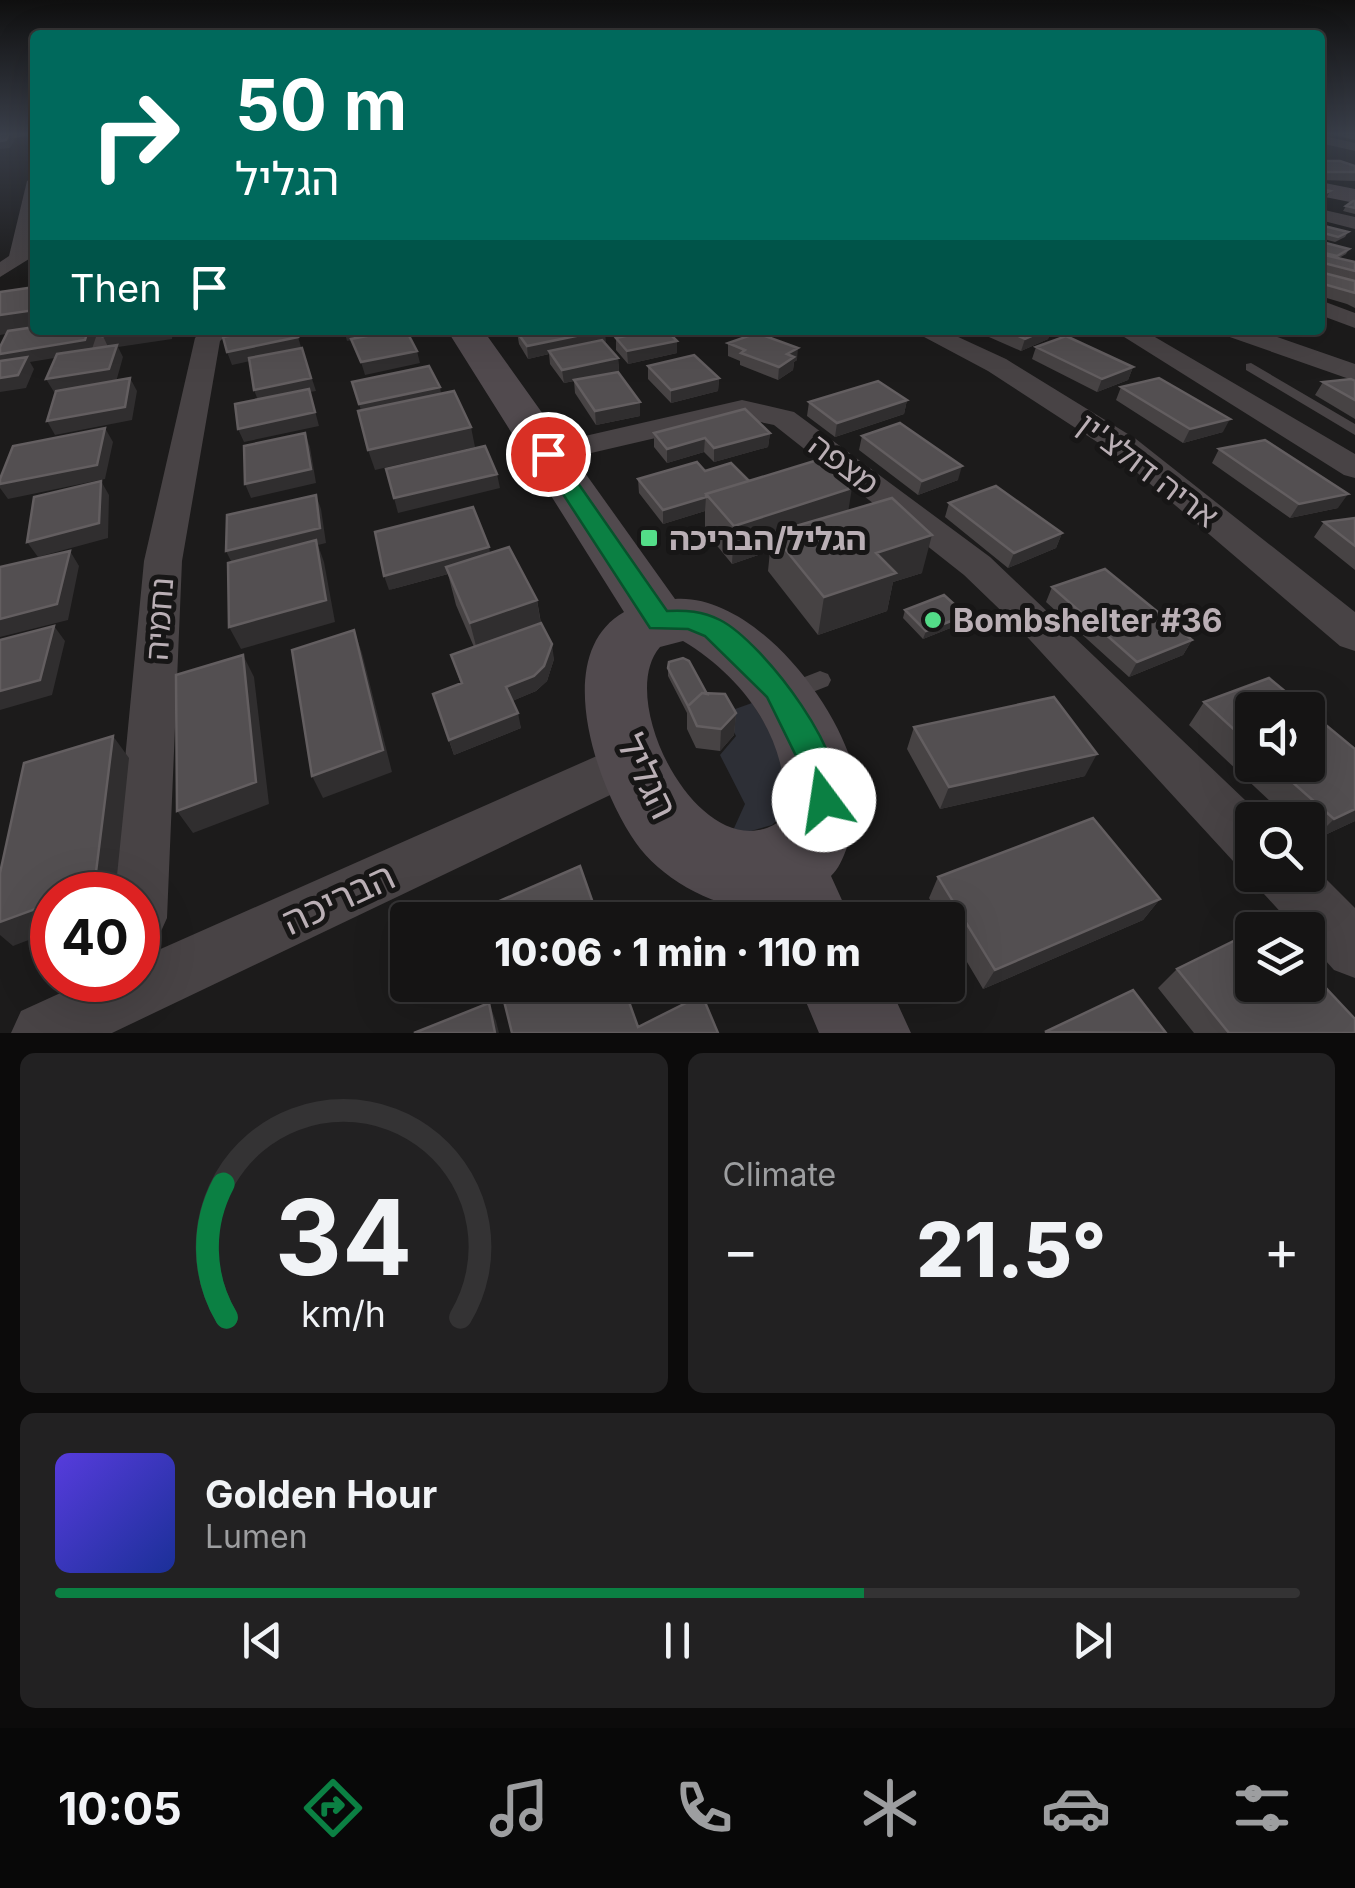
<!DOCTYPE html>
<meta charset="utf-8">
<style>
body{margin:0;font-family:Inter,"Noto Sans Hebrew",sans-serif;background:#222122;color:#f1f3f6;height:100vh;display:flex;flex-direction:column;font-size:38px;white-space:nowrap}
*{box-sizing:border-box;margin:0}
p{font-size:32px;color:#9d9ea0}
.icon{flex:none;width:55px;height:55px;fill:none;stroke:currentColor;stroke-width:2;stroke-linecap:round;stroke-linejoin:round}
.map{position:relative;height:1033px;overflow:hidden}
.sheet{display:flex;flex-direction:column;gap:20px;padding:20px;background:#0c0b0b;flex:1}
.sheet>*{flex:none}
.top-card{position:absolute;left:30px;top:30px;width:1295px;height:305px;border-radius:10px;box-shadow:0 10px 40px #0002,0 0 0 2px #343334;background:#00695c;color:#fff;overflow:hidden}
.fabs{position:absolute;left:1235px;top:692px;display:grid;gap:20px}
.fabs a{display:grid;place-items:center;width:90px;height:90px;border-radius:10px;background:#151414;box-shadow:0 10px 40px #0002,0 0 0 2px #343334;font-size:50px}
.speed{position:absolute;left:30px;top:872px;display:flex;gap:20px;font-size:50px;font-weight:700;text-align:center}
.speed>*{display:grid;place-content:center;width:130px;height:130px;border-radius:50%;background:#151414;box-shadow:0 10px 40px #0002,0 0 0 2px #343334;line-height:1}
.speed .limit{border:15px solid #d22;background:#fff;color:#111}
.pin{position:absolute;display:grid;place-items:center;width:85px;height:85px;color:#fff;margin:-42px;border:5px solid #fff;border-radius:50%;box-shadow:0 2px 10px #0007}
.me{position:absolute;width:110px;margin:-55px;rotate:346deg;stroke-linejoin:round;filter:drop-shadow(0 0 8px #0008)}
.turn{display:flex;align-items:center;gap:35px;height:210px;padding:0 40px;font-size:45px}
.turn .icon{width:130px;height:130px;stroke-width:2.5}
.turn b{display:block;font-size:70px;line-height:85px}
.then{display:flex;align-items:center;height:95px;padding:0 40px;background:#0003;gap:20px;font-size:38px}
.big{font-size:75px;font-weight:800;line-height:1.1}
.sheet .card{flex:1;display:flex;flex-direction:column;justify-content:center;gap:15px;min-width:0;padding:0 35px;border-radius:15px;background:#222122}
.sheet .dial{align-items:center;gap:0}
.dial svg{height:260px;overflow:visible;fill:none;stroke:#343334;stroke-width:7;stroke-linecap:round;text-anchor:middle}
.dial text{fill:#f1f3f6;stroke:none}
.song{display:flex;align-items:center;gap:30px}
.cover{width:120px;height:120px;border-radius:15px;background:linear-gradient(135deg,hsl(250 70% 55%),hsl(230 70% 35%))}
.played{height:10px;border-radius:5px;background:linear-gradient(90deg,#0b8043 65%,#343334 65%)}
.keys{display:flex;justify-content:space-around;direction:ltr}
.heat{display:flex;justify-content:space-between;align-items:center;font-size:55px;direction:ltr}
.sheet .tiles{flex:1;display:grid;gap:20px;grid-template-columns:1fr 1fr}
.card:last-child{grid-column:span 2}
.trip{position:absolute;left:390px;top:902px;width:575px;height:100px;border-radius:10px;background:#151414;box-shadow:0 10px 40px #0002,0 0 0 2px #343334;font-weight:800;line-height:100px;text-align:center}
.dock{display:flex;height:160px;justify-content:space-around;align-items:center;background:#080808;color:#9d9ea0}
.dock .icon{width:70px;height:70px}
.dock .on{color:#0b8043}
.dock b{font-size:45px;color:#f1f3f6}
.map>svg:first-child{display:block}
</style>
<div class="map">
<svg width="1355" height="1033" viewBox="0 0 1355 1033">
<rect width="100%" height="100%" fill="#1c1b1b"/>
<path fill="#2d2f36" d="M752,703l39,62 3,38 -22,22 -42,12 15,-33 -25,-49 16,-19 -12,-23z"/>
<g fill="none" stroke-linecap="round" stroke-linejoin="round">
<path fill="#484345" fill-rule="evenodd" d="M1334,134l21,2v4l-20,-5z
M1251,363l104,61v11l-109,-65v-6z
M820,671l8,3 3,6 -3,6 -41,16 -8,-3 -3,-6 3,-6z"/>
<path fill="#484345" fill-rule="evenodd" d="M0,134h29l1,1 -30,6z
M1320,135l35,8v8l-35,-8z
M35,176v51l-6,32 -29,18v-15l9,-6 18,-75z
M1320,209l35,8v12l-35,-9z
M1320,300l35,13v15l-35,-13z
M94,330h24l-11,32 -9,2 -13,-8z
M203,330h28l-11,11 -38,220 -15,357 -9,20 -20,9v-52h-26l32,-334 51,-223z
M911,330h32l63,29 130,80 219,173v39l-15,-5 -226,-193 -126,-82z
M1113,330h30l212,124v24l-11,-3z
M1221,330h36l98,34v17l-131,-46z
M742,400l52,12 196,145 276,263h-14v48l-19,-7 -214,-233 -55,-53 -190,-150 -32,-7 -194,45 -11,-2 -5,-7 5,-7z
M633,740l17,6 7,15 -7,15 -538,257h-101l10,-22 68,-31h49v-21z
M1308,861l47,47v70l-21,-8 -26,-29v-11h-11l-33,-36 -8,-19h52z"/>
<path fill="#514a4e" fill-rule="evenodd" d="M1320,182l35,7v14l-35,-7z
M447,330h36l192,269c84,-6 180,123 184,200 0,19 -5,34 -13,51 -4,10 -7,18 -15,26l20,44h-83l-5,-13c-44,6 -103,-29 -127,-64 -38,-54 -87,-188 -12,-231zM683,641c62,37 109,102 101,177 -77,62 -172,-116 -124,-171z
M799,985h90l22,48h-92z"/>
</g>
<path fill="#474344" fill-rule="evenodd" d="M1320,161l35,5v15l-35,-1z
M1355,201v13l-12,-3 3,-5z
M1320,225l28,7 -3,5 -10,5 -15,-4z
M1320,243l29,6 -3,5 -7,4 16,4v46l-8,-4 -27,-8z
M973,330h78l-3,9 -27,12z
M517,332l89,11 12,15 1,13 -26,5 47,26v14l-44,9 -21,-32 -1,-12 -10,2 -14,-19 -1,-10 -21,5 -9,-15z
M616,338l61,15 -49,11 -12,-14z
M728,343l69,17 -3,2 -1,8 -15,10 -38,-15v-4l-12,-5z
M1036,347l97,20 -5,13 -31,12 -65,-33z
M648,366l71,12 -1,13 -47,12 -23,-24z
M1355,381v38l-40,-24 8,-13z
M1121,387l102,45 -40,11 -67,-43z
M907,400l-3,14 -69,23 -28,-21 2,-14z
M654,433h116l-2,14 -54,15 -10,-10 -37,11 -13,-16z
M862,436l96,44 -40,15 -59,-45z
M1219,449l119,59 -48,10 -78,-55z
M705,471l44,10 99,30 74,62 -29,9 -6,29 -69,24 -50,-64 2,-20 -38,13 -27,-33v-20l-42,13 -24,-31 -1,-14z
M949,503l113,30 -6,15 -48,20 -63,-51z
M1355,518v52l-41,-33 10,-15z
M490,553l47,47 4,23 13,36 -7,22 -11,10 -24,10 9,27 -67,27 -21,-61 28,-10 -10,-29 23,-8 -18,-42 -8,-31 -59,16z
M1052,587l140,53 -9,15 -54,22 -83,-75z
M905,610l58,13 -40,16 -20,-21z
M668,668l68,45 -2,22 -14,16 -24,-3 -9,-19v-16l-19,-37z
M1269,678l86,71v72l-43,20 -4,-5v-16h-18l-101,-95 15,-23zM1252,710h56v55h-56z
M914,727l171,49 -145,33 -33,-60z
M938,877l222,22 -17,21 -160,69 -35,-59v-10h-6l-13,-22z
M1177,969l178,64h-161l-36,-45z"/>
<path fill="#302e2f" d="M9,134h2l3,7 -4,7 -10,1v-8z
M1330,191l-5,10 -5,2 1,-8z
M35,310v19l-35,6v-20z
M88,330l10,1 -7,21 -61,10 4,7 -8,19 -26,4v-38z
M143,330h30l-1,9 -54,8 5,10 -7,25 -62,10 -8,-13 63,-30 -6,-13z
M344,330h63l-60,11z
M605,330l1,13 -55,11 -2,-3v3l-21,5 -1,-13z
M737,330h21l-21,5z
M1045,330h6l-3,9 -27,12 4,-12z
M298,337l4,13 -70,15 -5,-13z
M677,341v12l-49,11 -1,-13z
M302,348l14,43 -6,1 9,34 -75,16 -6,-13 21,-26 -5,-13z
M798,348l-1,12 -3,2 -1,8 -15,10 1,-13 8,-13z
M417,351l3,12 -55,12 -4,-13z
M618,358l1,13 -55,12 -2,-13z
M1133,367l-5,13 -31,12 5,-13z
M130,378l7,13 -5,29 -77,15 -8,-14z
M719,378l-1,13 -47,12v-13z
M440,387l2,13 -79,17 -4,-13z
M907,400l-3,14 -69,23 2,-14z
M640,402v14l-44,9 -1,-14z
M1230,419l-7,13 -40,11 7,-14z
M471,427l4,20 -100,23 -7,-20z
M105,428l8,14 -8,37 -97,20 -8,-11v-4z
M305,433l5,14 6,36 -65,15 -6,-14z
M770,433l-2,14 -54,15v-14z
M705,438l-1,14 -37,11v-14z
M962,466l-4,14 -40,15 4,-14z
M497,474l3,14 -102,25 -4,-15z
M101,481l8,14 -1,43 -70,19 -11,-15z
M852,488l-6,37 -74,8 -2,18 -38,13 2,-38z
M1348,494l-10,14 -48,10 9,-14z
M316,495l5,14 5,34 -8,2 6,17 11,60 -94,27 -12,-22 4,-62 -7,-14z
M706,497l-1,14 -42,13v-14z
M1062,533l-6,15 -48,20 6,-15z
M932,535l-10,38 -29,9 -6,29 -69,24 6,-38 52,-44z
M489,547l3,15 -46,5 2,7 -59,16 -5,-14z
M70,551l9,15 -11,54 -68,17v-18z
M537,600l6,38 -63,23 -10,-38z
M966,615l-3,8 -40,16 3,-8z
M54,626l11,15 -13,54 -52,15v-19z
M354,630l8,23 30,119 -69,26 -11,-22z
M1192,640l-9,15 -54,22 8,-15z
M552,644l2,15 -7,22 -11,10 -26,11 -4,-15z
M243,655l11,22 15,127 -76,29 -16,-22z
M518,713l3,15 -67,27 -5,-15z
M736,713l-2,22 -14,16 1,-22z
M113,736l16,22 -14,137h-42z
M1097,754l-12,22 -145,33 9,-22z
M1355,809v12l-43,20 22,-22z
M1160,899l-17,21 -160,69 12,-19z
M52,903v28l-39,15 -13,-11v-13z
M489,1003l7,18 3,12h-4z"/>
<path fill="#534f51" stroke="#635e60" stroke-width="2.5" d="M0,134h9l-3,6 -6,1z
M1320,161h20l15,5v6h-28l-7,-2z
M1320,189l10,2 -9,4z
M1353,201h2v7l-9,-2z
M1320,225l28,7 -10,5 -18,-5z
M1322,242l27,7 -12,7 -17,-4v-9z
M1320,254l35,8v9l-35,-9z
M1320,272l35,9v12l-35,-10z
M35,287v23l-35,5v-23z
M35,327v3h53l-3,10 -85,14v-7l8,-16z
M104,330h39l-40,6z
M250,330h45l3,7 -71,15 -4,-15 28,-5z
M399,330h7l11,21 -56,11 -10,-23z
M527,330h78l-78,16 -10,-14z
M654,330h12l11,11 -50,10 -11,-13z
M1005,330h40l-20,9z
M757,333l41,15 -11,6 7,3 -15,10 -38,-14 4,-3 -17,-7z
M1066,336l67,31 -31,12 -66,-32z
M602,340l16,18 -56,12 -13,-19z
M117,345l-8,24 -63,10 11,-25z
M302,348l9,30 -57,12 -5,-32z
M694,355l25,23 -48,12 -23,-24z
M27,357l-9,18 -18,3v-17z
M429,366l11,21 -81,17 -7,-22z
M618,372l22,30 -45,9 -21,-31z
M130,378l-5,29 -78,14 9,-30z
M1159,378l71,41 -40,10 -69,-42z
M1351,379l4,2v19l-32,-18z
M878,381l29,19 -70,23 -28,-21z
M309,389l6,23 -77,17 -3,-25z
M454,391l17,36 -103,23 -10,-39z
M745,409l25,24 -56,15 -9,-10 -38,11 -13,-16z
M900,423l62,43 -40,15 -60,-45z
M105,428l-8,37 -97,19v-5l13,-33z
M305,433l6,36 -66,15 -1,-38z
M1265,440l83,54 -49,10 -80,-55z
M485,446l12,28 -103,24 -8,-29z
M821,459l31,29 -118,38 -28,-32z
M697,462l8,9 26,-8 18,18 -43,13v3l-43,13 -25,-31z
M101,481l-2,42 -72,19 7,-45z
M996,486l66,47 -48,20 -65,-50z
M316,495l4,33 -94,23 1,-36z
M892,498l40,37 -56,18 20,20 -72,24 -52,-64z
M473,507l16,40 -105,29 -9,-44z
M1355,518v28l-31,-24z
M316,540l10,60 -97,27 -1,-64z
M509,547l28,53 -67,23 -24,-56z
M70,551l-13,53 -57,15v-52z
M1105,569l87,71 -55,22 -85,-75z
M944,595l22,20 -40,16 -21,-21z
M541,623l11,21 -8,22 -10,10 -28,11 12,26 -69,27 -16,-46 29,-11 -11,-28z
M54,626l-14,54 -40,11v-51z
M354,630l29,120 -71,26 -20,-126z
M243,655l13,127 -79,29 -1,-136z
M683,658l6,3 18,33 -5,-1 -14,13 -20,-38 1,-6z
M1269,678l86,71v60l-21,10 -61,-54h35v-55h-56v36l-48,-44z
M702,693l23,1 11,19 -15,16 -24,-3 -9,-20z
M1054,697l43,57 -148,33 -35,-60z
M113,736l-19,152 -21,7h-21v8l-52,19v-49l24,-110z
M1093,818l67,81 -165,71 -57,-93z
M580,866l19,54h-115l-3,-11z
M1266,925l5,5h-15z
M1252,932v53h56v-16l47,50v14h-126l-52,-64z
M500,985h123l15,42 64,-32 16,38h-206z
M1133,990l33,43 -121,-1z
M489,1003l6,30h-81z"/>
<linearGradient id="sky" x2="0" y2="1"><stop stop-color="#0f0f0f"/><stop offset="0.48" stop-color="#3a3f4a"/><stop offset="1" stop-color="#3a3f4a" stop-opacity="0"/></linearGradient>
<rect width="1355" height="279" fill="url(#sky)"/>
<path fill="#0b8043" stroke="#07532c" stroke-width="2.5" d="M548,448l7,2 112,161c19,-1 35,0 53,9 42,21 137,143 115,191l-11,4 -12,-4 -10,-43 -35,-71 -62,-61 -17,-7 -38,-1 -113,-174z"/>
<g fill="#53dc88" stroke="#171616" stroke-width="4">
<rect x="639" y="528" width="20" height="20" rx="5"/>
<circle cx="933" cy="620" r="10"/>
</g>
<g text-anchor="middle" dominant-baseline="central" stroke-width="10" stroke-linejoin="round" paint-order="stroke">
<g font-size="32" fill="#baafb5" stroke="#171616">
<text transform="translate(844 464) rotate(37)">מצפה</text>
<text transform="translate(1148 470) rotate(37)">אריה דולצ'ין</text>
<text transform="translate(159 619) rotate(-86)">נחמיה</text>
</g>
<g font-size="32" font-weight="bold" fill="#baafb5" stroke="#171616" text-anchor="start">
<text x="669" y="538">הגליל/הבריכה</text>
<text x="953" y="620">Bombshelter #36</text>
</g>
<g font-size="38" fill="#baafb5" stroke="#171616">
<text transform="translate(648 776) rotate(64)">הגליל</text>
<text transform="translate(338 898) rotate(-25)">הבריכה</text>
</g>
</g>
</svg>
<div class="fabs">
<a><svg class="icon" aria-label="sound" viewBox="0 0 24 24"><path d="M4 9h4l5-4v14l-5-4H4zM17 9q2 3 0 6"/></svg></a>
<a><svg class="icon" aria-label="search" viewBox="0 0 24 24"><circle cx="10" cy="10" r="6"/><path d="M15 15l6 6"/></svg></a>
<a><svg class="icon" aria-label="layers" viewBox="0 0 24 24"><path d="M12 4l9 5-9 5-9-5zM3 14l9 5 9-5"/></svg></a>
</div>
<div class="speed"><div class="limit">40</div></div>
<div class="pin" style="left:548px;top:454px;background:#d93025"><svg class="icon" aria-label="arrive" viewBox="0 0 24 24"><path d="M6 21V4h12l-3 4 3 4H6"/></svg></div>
<svg class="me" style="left:824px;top:800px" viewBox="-20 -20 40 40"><circle r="19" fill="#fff"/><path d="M0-13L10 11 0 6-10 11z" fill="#0b8043"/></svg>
<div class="trip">10:06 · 1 min · 110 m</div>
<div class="top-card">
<div class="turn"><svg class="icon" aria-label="right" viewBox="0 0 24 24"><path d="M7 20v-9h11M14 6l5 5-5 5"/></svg><div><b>50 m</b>הגליל</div></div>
<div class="then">Then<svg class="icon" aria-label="arrive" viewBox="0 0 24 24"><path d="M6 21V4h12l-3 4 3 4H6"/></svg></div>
</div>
</div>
<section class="sheet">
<div class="tiles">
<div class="card dial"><svg viewBox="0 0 100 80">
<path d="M14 69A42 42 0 1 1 86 69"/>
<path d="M14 69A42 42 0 0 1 13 28" stroke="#0b8043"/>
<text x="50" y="56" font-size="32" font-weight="700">34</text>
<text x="50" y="72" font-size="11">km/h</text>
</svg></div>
<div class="card"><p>Climate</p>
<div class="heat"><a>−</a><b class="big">21.5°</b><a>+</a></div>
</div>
<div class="card">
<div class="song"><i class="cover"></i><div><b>Golden Hour</b><p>Lumen</p></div></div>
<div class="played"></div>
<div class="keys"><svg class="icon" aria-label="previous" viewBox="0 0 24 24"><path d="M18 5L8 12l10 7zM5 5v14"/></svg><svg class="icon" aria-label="pause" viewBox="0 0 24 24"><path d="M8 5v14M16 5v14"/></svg><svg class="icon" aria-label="next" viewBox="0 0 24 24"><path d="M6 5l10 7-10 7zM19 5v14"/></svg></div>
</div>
</div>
</section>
<nav class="dock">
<b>10:05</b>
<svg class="icon on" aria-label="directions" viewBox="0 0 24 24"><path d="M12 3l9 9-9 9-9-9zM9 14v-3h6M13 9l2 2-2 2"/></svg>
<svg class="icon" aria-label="music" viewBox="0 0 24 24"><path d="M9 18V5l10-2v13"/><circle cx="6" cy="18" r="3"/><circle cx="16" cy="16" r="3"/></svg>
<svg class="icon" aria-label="phone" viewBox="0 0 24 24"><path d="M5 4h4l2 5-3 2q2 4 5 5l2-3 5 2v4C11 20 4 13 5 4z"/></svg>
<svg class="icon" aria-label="climate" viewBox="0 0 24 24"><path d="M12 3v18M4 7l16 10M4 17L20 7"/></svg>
<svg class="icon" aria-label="car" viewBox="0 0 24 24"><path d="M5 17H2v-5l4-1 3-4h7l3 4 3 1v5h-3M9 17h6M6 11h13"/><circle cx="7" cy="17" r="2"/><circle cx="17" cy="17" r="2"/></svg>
<svg class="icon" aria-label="filters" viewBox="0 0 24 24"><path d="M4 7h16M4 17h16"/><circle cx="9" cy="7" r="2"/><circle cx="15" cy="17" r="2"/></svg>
</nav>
